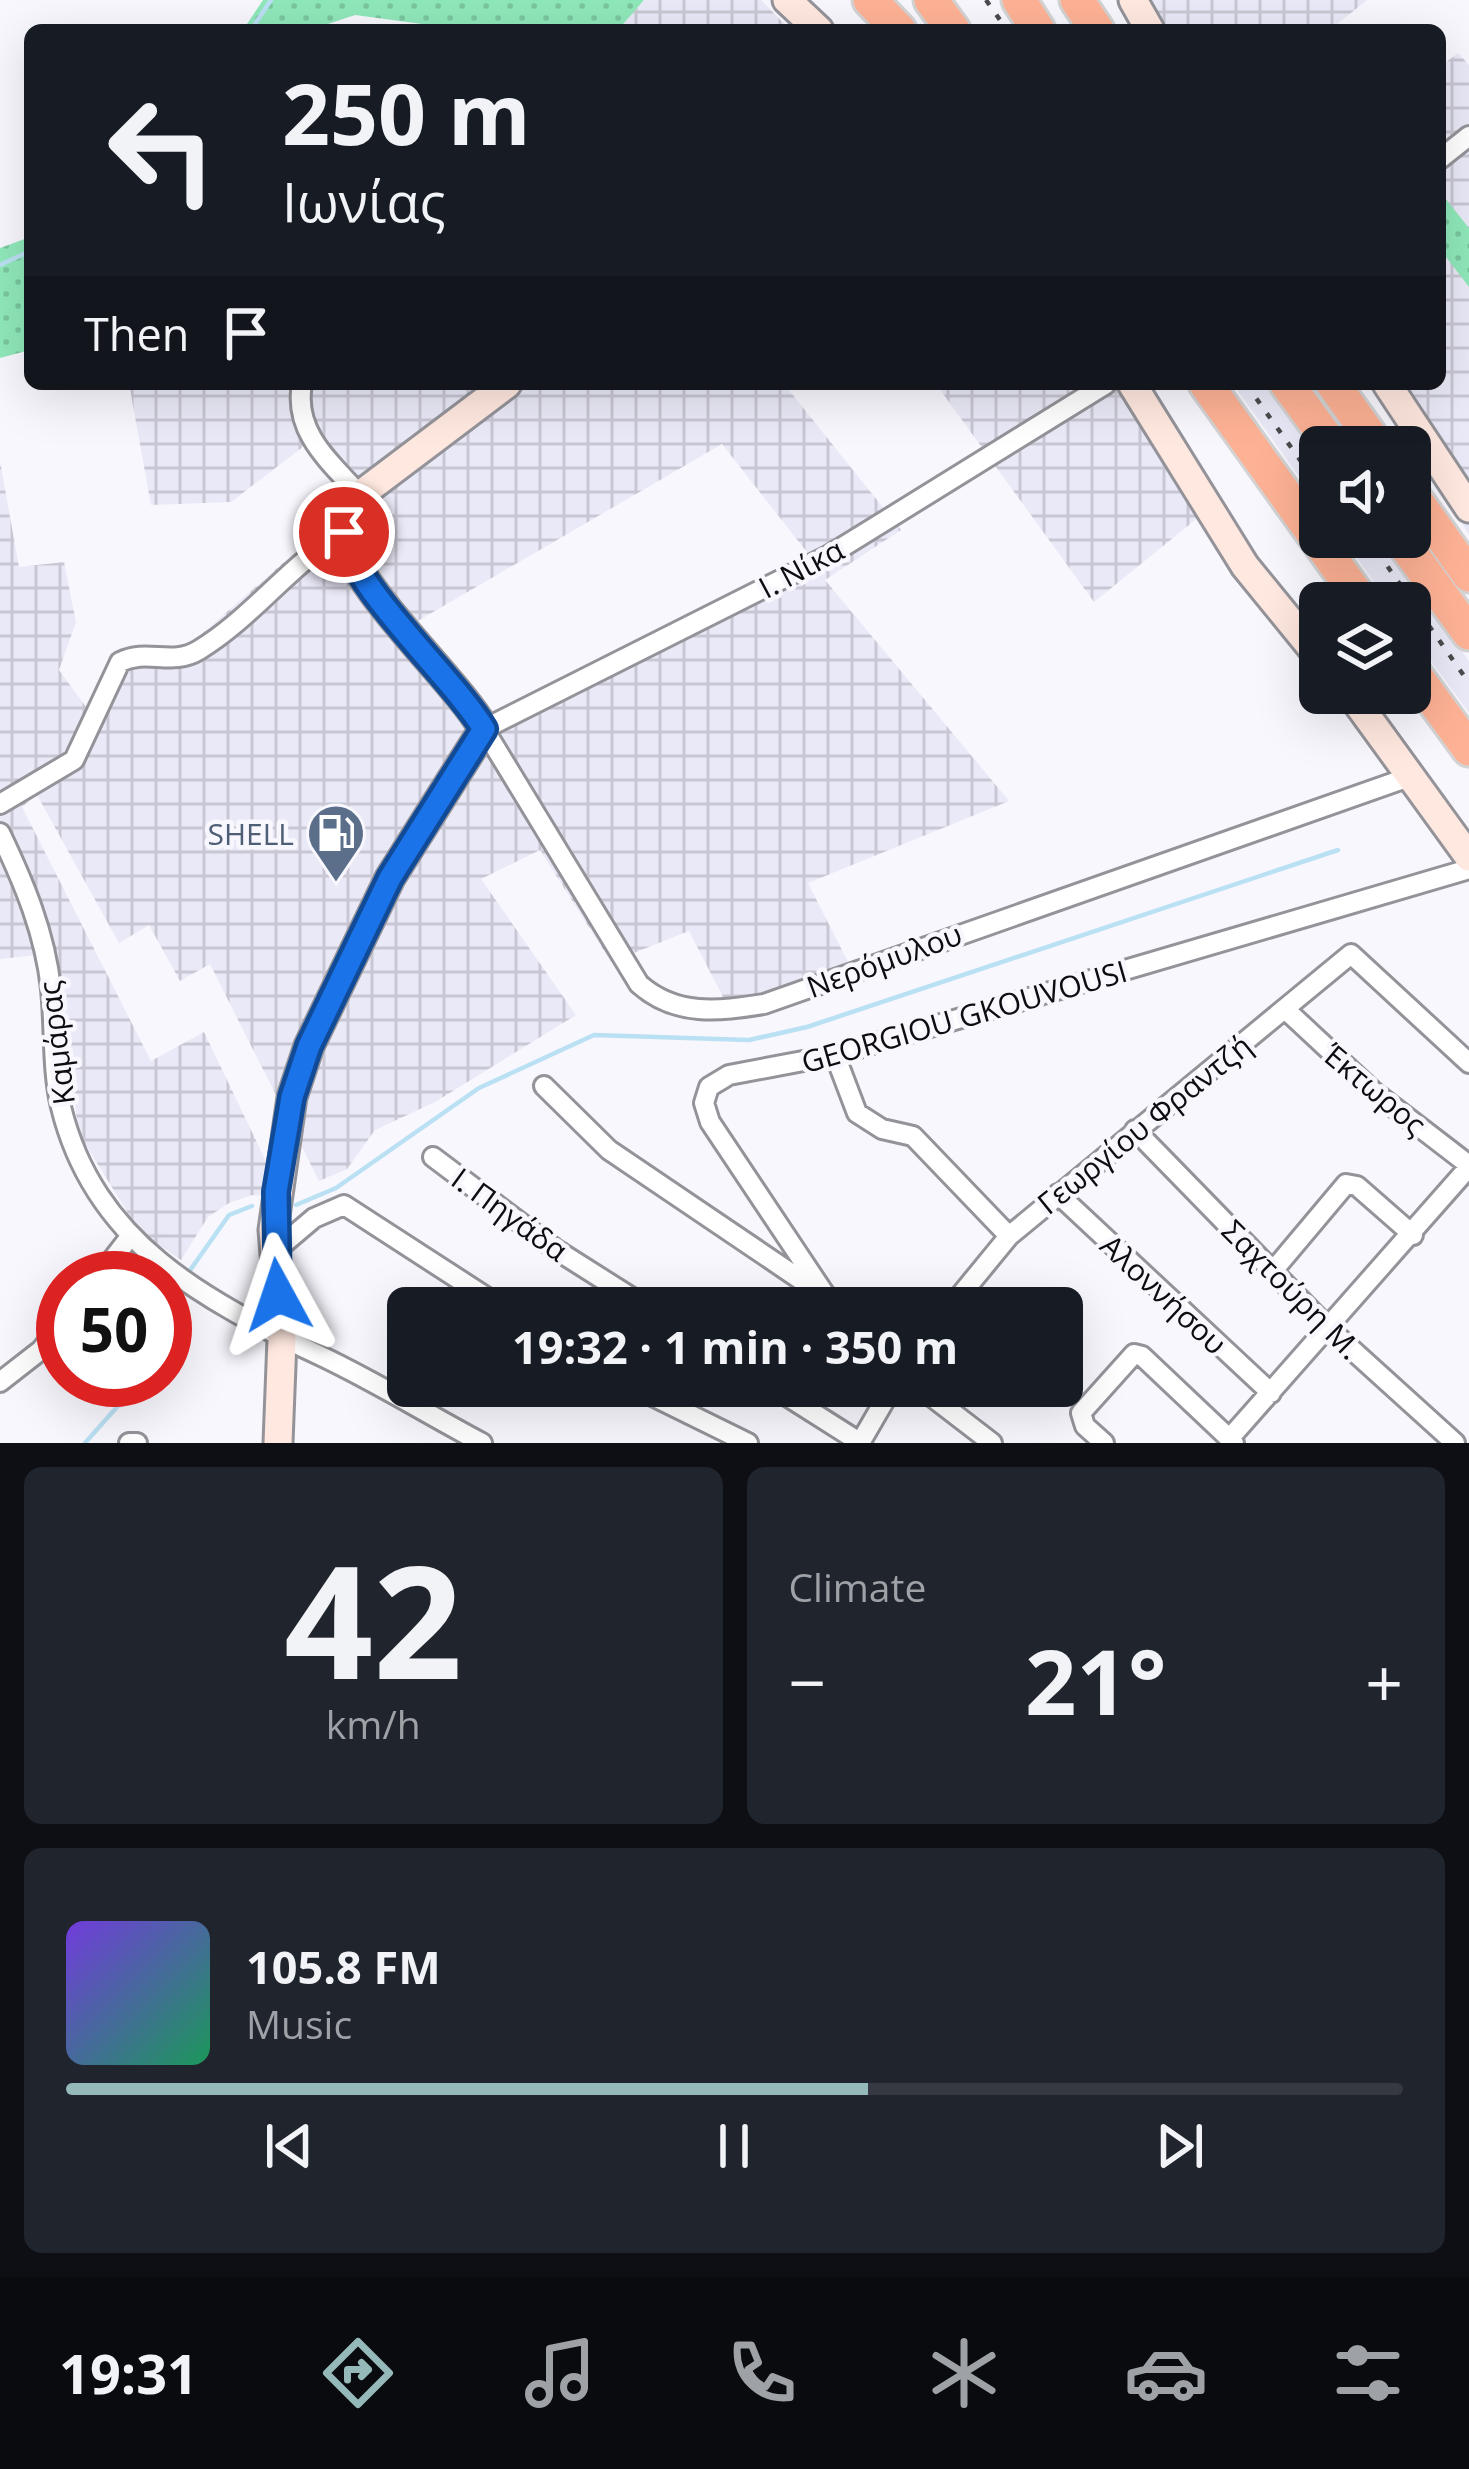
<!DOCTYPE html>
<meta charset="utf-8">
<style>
body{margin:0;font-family:"Open Sans",sans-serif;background:#20242c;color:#f1f3f6;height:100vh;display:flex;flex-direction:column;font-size:45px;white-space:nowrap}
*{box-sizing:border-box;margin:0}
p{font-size:39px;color:#9ea1a6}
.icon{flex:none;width:66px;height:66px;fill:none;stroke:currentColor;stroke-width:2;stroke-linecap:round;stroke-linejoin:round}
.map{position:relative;height:1443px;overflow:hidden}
.side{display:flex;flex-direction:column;gap:24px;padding:24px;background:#0d0f14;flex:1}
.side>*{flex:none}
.guide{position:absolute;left:24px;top:24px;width:1422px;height:366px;border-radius:18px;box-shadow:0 12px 48px #0002;background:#171b24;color:#f1f3f6;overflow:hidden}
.tools{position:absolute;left:1299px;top:426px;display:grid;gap:24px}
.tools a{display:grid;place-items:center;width:132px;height:132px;border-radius:18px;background:#171b24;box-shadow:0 12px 48px #0002;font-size:60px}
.speed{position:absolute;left:36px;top:1251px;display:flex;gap:24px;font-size:60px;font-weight:700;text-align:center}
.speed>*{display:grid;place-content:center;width:156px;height:156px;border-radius:50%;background:#171b24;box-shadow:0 12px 48px #0002;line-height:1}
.speed .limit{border:18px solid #d22;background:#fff;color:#111}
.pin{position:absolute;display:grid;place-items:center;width:102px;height:102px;color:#fff;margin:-51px;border:6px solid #fff;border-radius:50%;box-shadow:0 3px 12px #0007}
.me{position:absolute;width:132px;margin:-66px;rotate:355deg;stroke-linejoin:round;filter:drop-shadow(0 0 9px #0008)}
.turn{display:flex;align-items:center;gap:42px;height:252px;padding:0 60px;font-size:54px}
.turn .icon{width:156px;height:156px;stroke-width:2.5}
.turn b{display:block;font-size:84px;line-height:102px}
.then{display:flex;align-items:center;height:114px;padding:0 60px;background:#0003;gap:24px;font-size:45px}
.big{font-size:90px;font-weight:700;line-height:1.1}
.side .widget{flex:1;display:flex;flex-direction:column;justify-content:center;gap:18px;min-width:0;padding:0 42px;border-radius:18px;background:#20242c}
.side .dial{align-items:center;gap:0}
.dial b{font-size:156px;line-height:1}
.song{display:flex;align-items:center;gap:36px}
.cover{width:144px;height:144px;border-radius:18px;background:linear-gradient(135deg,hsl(260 70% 55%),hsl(150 70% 35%))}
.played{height:12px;border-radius:6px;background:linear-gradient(90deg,#95b8b9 60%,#363941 60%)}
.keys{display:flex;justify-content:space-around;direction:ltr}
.heat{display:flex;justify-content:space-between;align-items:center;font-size:66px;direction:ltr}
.side .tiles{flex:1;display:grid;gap:24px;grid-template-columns:1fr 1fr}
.widget:last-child{grid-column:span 2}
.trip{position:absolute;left:387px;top:1287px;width:696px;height:120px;border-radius:18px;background:#171b24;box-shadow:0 12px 48px #0002;font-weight:700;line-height:120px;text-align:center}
.dock{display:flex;height:192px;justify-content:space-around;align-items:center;background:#090b0e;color:#9ea1a6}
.dock .icon{width:84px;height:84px}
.dock .active{color:#95b8b9}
.dock b{font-size:54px;color:#f1f3f6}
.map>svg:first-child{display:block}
</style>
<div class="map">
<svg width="1469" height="1443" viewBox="0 0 1469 1443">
<defs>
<pattern id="industrial-grid" width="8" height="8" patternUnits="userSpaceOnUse" patternTransform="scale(3)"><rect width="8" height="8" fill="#eae9f7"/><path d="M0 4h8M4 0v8" fill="none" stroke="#c8c7d3"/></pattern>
<pattern id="grass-dots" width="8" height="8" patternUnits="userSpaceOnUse" patternTransform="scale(3)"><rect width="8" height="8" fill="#8fe8ba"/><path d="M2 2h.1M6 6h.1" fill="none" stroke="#7ac69f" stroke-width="1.8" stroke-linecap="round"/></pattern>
</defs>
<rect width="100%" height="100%" fill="#f8f7fe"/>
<path fill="#eae9f7" d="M1233,384h42l45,63v59z
M1342,537h40l87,124v52l-59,-81v-29h-21z"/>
<path fill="url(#industrial-grid)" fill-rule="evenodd" d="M644,0h117l29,30h-172z
M1143,0h224l-37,30h-172z
M1458,53l11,12v470l-88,-151h59v-317z
M153,384h631l117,146 -76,50 184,221 -201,82 42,83 -98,36 -28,-3 -35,-68 -78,31 -71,-112 -59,29 95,136 -141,87 -60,28 -28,39 -28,12 -109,-217 -30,17 -31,-56 -30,18 -82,-148 -15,12 129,254 53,-29 79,165 -31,-2 -23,8 -21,14 -27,43 -42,-29 -60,-97 -25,-181 -54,6v-498l19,106 45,-5 12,60 -17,48 41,56 22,-63 43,3 158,-138 18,-9 12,-23 -45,-53 -77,59 -80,3 -21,-116zM722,444l88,112 -326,161 -68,-95z
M936,384h177l87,132 -106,86z"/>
<path fill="url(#grass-dots)" d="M263,0h381l-26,30h-194l-2,-6 -67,-9 -45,15h-67z
M1440,192l29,36v59l-29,-38z
M30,237v113l-30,8v-110z"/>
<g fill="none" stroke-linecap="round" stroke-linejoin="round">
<path stroke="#bae0f3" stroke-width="4.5" d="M251,30l20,-30
M0,265l30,-14
M296,1205l40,-17 143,-100 115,-53 155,5 58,-13 531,-177
M186,1276l43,-61 23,-9
M165,1318l15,-33
M85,1443l56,-63"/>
<defs>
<path id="street" d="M1440,159l29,-23
M302,384c-9,48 28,78 58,111
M1106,384l-278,172 -344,173 155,255c37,33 80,27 125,20l648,-228
M0,804l74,-44 46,-98c28,-14 51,5 79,-12 53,-32 91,-86 145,-118
M0,833c24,50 45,100 51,156 4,39 1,81 10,118 33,136 143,193 260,249 55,26 108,59 161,87
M1285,1009l89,83 95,73
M835,1055l22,58 25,16 31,7 96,100
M544,1086l65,64 204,138
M1135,1130l193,198 127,115
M433,1157l125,94 90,57
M1058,1194l213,199
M275,1251l39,-33 30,-13 159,103
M1272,1272l74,-88 11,2 56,49
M98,1278l31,-40
M834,1308l-124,-186 -6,-19 5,-16 20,-12 106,-20 634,-186
M950,1308l59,-72 342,-282 118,109
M0,1382l41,-32 22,-27
M632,1386l116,57
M771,1386l90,57
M918,1386l74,57
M1229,1439l240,-272
M129,1443h8
M860,1443l33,-57
M1104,1443l-19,-17 -4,-13 53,-59 8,2 92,87"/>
<path id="secondary" d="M787,0l32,30
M1133,0l17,30
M1132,384l113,182 75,92
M1387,384l82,124
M1350,693l119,164
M278,1443l4,-104 -9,-109 19,-133 17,-51 81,-168 94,-149c-31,-53 -135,-144 -140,-197l16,-37 147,-111"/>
<path id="highway" d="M870,0l29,30
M931,0l22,30
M1019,0l19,30
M1077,0l20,30
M1206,384l157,219
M1287,384l46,63
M1333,384l45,63
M1410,492l59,83
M1399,537l70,96
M1410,668l59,81"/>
</defs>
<use href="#street" stroke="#939399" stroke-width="24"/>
<use href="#secondary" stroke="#939399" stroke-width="33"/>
<use href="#highway" stroke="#d3d3d4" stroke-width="39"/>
<use href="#street" stroke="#fff" stroke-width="18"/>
<use href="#secondary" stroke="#ffe8df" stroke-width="27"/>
<use href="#highway" stroke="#feb295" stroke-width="33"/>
<path stroke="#4b4b4e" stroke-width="4.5" stroke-dasharray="6 12" stroke-linecap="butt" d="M986,0l21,30
M1246,384l74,104
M1367,537l102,146"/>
</g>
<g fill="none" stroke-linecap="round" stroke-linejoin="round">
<defs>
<path id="route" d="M278,1295l-2,-103 16,-95 17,-51 81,-168 94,-149c-32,-53 -135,-144 -140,-197"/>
</defs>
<use href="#route" stroke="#114b97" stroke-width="30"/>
<use href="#route" stroke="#1a73e8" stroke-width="21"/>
</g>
<defs>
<symbol id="fuel-pin" viewBox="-11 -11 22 30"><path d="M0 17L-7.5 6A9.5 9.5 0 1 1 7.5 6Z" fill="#5c6f8a" stroke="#f8f7fe"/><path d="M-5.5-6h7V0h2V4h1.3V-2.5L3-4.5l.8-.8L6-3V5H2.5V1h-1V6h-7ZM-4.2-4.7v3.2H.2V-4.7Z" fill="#fff"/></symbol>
</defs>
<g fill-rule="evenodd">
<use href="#fuel-pin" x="303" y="800" width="66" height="90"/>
</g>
<g text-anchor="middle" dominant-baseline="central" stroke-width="9" stroke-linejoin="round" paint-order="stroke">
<g font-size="30" fill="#0d0d0f" stroke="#f8f7fe">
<text transform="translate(801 568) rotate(-28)">Ι. Νίκα</text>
<text transform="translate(884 960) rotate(-20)">Νερόμυλου</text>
<text transform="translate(964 1016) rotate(-16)">GEORGIOU GKOUVOUSI</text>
<text transform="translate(56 1043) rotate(-97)">Καμάρας</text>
<text transform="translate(1375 1089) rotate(40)">Έκτωρος</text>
<text transform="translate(1144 1124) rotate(-39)">Γεωργίου Φραντζή</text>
<text transform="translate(510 1214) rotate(36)">Ι. Πηγάδα</text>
<text transform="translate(1292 1289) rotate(45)">Σαχτούρη Μ.</text>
<text transform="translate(1164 1294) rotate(43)">Αλοννήσου</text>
</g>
<g font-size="30" fill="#4e5e75" stroke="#f8f7fe" text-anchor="end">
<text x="294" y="833">SHELL</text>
</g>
</g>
</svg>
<div class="tools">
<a><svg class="icon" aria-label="sound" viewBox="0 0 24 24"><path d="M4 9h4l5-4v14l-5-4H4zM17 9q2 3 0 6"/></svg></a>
<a><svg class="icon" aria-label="layers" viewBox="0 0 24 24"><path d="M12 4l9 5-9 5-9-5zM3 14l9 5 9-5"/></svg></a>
</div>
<div class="speed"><div class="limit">50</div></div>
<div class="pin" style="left:344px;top:532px;background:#d93025"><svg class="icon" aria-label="arrive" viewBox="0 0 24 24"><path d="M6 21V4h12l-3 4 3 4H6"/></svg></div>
<svg class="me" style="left:278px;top:1295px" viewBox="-20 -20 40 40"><path d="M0-17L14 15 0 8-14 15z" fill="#1a73e8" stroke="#fff" stroke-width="4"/></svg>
<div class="trip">19:32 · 1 min · 350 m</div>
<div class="guide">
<div class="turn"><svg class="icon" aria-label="left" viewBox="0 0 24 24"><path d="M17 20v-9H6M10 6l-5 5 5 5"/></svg><div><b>250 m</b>Ιωνίας</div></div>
<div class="then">Then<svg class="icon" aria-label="arrive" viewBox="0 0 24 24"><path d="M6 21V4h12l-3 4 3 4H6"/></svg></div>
</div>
</div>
<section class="side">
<div class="tiles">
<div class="widget dial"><b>42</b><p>km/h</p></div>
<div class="widget"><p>Climate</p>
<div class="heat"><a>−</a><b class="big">21°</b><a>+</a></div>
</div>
<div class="widget">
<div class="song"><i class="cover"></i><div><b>105.8 FM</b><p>Music</p></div></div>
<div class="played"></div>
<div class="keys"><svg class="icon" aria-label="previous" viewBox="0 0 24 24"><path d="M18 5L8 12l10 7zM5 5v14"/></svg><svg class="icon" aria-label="pause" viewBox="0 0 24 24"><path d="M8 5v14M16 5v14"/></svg><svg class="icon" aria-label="next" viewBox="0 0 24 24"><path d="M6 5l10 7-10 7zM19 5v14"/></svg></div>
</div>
</div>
</section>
<nav class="dock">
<b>19:31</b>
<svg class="icon active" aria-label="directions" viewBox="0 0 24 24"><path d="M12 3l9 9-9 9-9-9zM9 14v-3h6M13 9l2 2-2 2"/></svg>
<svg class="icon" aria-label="music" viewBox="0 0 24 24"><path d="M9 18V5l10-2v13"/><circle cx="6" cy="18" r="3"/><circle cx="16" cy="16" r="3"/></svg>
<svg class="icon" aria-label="phone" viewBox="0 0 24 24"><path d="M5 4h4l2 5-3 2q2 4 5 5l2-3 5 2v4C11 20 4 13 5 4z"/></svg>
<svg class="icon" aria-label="climate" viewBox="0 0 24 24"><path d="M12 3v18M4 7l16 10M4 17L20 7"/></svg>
<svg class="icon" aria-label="car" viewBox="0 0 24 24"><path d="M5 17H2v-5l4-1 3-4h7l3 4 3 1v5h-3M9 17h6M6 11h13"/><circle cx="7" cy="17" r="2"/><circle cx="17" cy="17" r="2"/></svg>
<svg class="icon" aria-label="filters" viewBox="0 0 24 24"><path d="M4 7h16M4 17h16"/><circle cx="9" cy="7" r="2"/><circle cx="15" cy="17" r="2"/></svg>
</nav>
